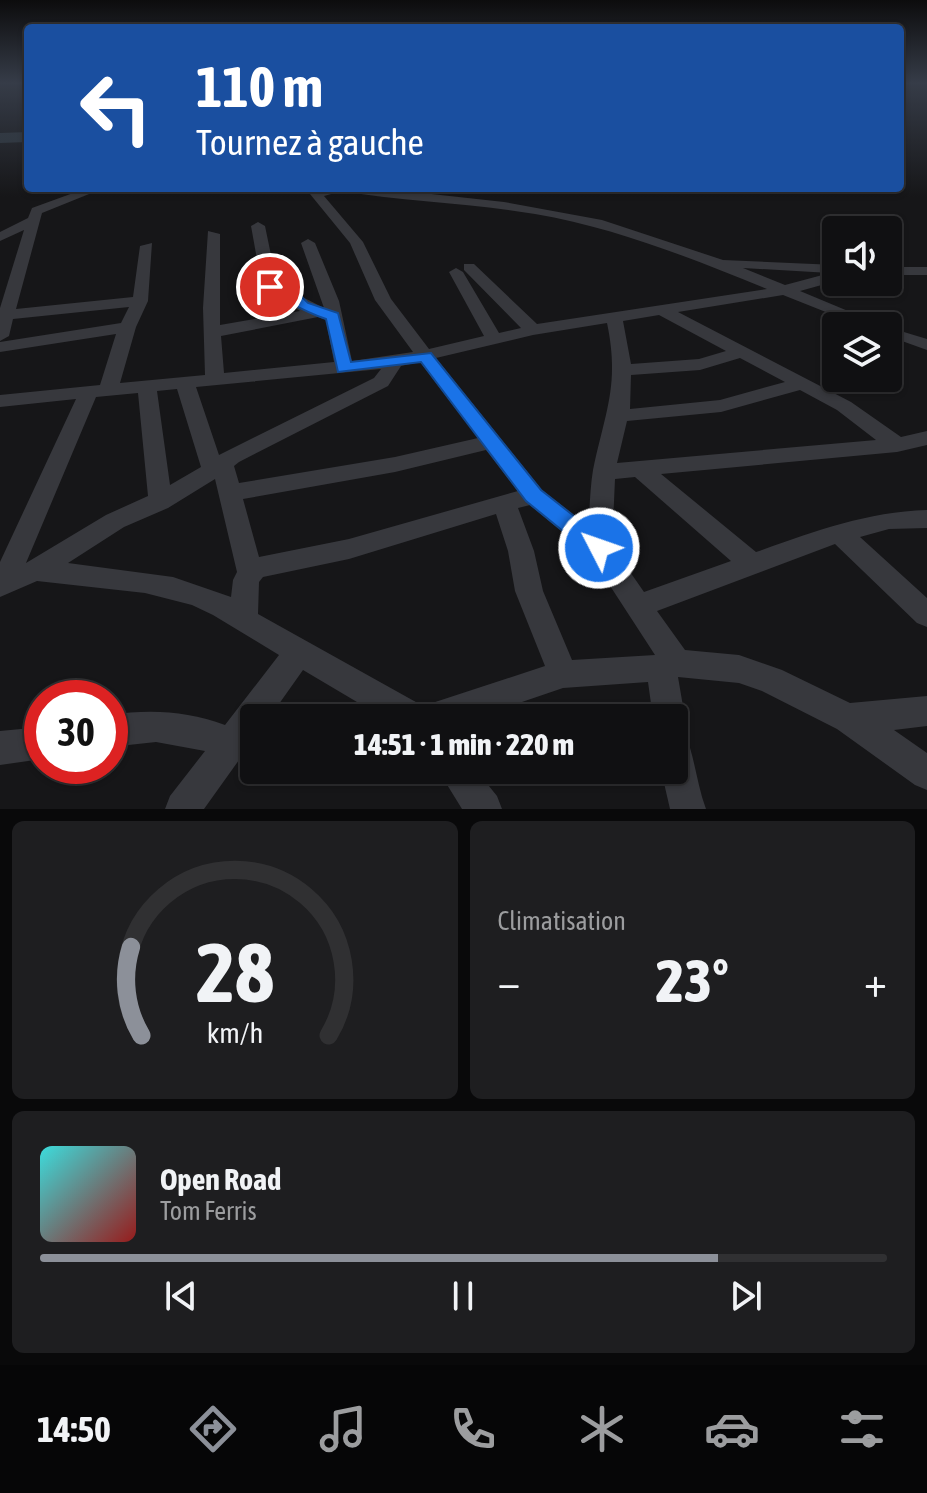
<!DOCTYPE html>
<html lang="fr">
<meta charset="utf-8">
<style>
body{margin:0;font-family:"Asap Condensed",sans-serif;background:#1e1e20;color:#f1f3f6;height:100vh;display:flex;flex-direction:column;font-size:30px;white-space:nowrap}
*{box-sizing:border-box;margin:0}
p{font-size:26px;color:#9c9d9f}
.icon{flex:none;width:44px;height:44px;fill:none;stroke:currentColor;stroke-width:2;stroke-linecap:round;stroke-linejoin:round}
.map{position:relative;height:809px;overflow:hidden}
.panel{display:flex;flex-direction:column;gap:12px;padding:12px;background:#09090a;flex:1}
.panel>*{flex:none}
.hud{position:absolute;left:24px;top:24px;width:880px;height:168px;border-radius:8px;box-shadow:0 2px 6px #0004,0 0 0 2px #303032;background:#1a4fa0;color:#fff;overflow:hidden}
.buttons{position:absolute;left:822px;top:216px;display:grid;gap:16px}
.buttons a{display:grid;place-items:center;width:80px;height:80px;border-radius:8px;background:#101012;box-shadow:0 2px 6px #0004,0 0 0 2px #303032;font-size:40px}
.speed{position:absolute;left:24px;top:680px;display:flex;gap:16px;font-size:40px;font-weight:700;text-align:center}
.speed>*{display:grid;place-content:center;width:104px;height:104px;border-radius:50%;background:#101012;box-shadow:0 2px 6px #0004,0 0 0 2px #303032;line-height:1}
.speed .limit{border:12px solid #d22;background:#fff;color:#111}
.pin{position:absolute;display:grid;place-items:center;width:68px;height:68px;color:#fff;margin:-34px;border:4px solid #fff;border-radius:50%;box-shadow:0 2px 8px #0007}
.me{position:absolute;width:88px;margin:-44px;rotate:311deg;stroke-linejoin:round;filter:drop-shadow(0 0 6px #0008)}
.turn{display:flex;align-items:center;gap:28px;height:168px;padding:0 40px;font-size:36px}
.turn .icon{width:104px;height:104px;stroke-width:2.5}
.turn b{display:block;font-size:56px;line-height:68px}
.big{font-size:60px;font-weight:800;line-height:1.1}
.panel .tile{flex:1;display:flex;flex-direction:column;justify-content:center;gap:12px;min-width:0;padding:0 28px;border-radius:12px;background:#1e1e20}
.panel .dial{align-items:center;gap:0}
.dial svg{height:208px;overflow:visible;fill:none;stroke:#303032;stroke-width:7;stroke-linecap:round;text-anchor:middle}
.dial text{fill:#f1f3f6;stroke:none}
.song{display:flex;align-items:center;gap:24px}
.cover{width:96px;height:96px;border-radius:12px;background:linear-gradient(135deg,hsl(180 70% 55%),hsl(0 70% 35%))}
.played{height:8px;border-radius:4px;background:linear-gradient(90deg,#8c9099 80%,#303032 80%)}
.keys{display:flex;justify-content:space-around;direction:ltr}
.heat{display:flex;justify-content:space-between;align-items:center;font-size:44px;direction:ltr}
.panel .tiles{flex:1;display:grid;gap:12px;grid-template-columns:1fr 1fr}
.tile:last-child{grid-column:span 2}
.trip{position:absolute;left:240px;top:704px;width:448px;height:80px;border-radius:8px;background:#101012;box-shadow:0 2px 6px #0004,0 0 0 2px #303032;font-weight:800;line-height:80px;text-align:center}
.dock{display:flex;height:128px;justify-content:space-around;align-items:center;background:#060607;color:#9c9d9f}
.dock .icon{width:56px;height:56px}
.dock .selected{color:#8c9099}
.dock b{font-size:36px;color:#f1f3f6}
.map>svg:first-child{display:block}
</style>
<div class="map">
<svg width="927" height="809" viewBox="0 0 927 809">
<rect width="100%" height="100%" fill="#161618"/>
<g fill="none" stroke-linecap="round" stroke-linejoin="round">
<path fill="#2c353c" fill-rule="evenodd" d="M28,132v10l-28,1v-10z"/>
<path fill="#37383d" fill-rule="evenodd" d="M87,188h17l-62,25 -26,96 117,-12 7,-51 12,-3 -4,58 -12,26 -16,56 85,-8 -2,-67 5,-77 12,3v91l80,-14 -38,-24 -11,-61 7,-4 7,4 12,58 47,24 -23,-65 7,-4 7,4 24,58 13,60 61,-9 -38,-52 -25,-57 -40,-49 15,-6h52l127,14 98,18 121,40 113,5v16l-36,10 84,35 43,13v11l-39,-14v-10h-27l-78,-31 -105,17 173,90 50,35 26,-6v14l-30,7 -236,22 95,78c57,-20 109,-40 171,-42v18l-38,1 -29,8 67,61v29l-10,-4 -82,-79 -178,67 28,39 54,5 43,15 68,33 77,-7v30l-33,4 33,23v37l-12,-5 -78,-56 -75,-38 -23,-8 -61,-6 7,41 -5,11 -6,2v-13h-21l-5,-36 -85,6 -88,30h-91l-81,-48 -34,48h-15v21l-50,70h-39l5,-13 35,-45 -49,-9 -46,5v-32c40,-6 77,-4 115,10l54,-70 -66,-40 -21,-10 -47,-12 -108,-12 -37,16v-35l76,-163 -76,8v-12l100,-10 16,-51 -116,18v-10l121,-19 8,-16 -116,12 -4,17 -9,5v-33l24,-78 -24,11v-9l28,-14 4,-10zM342,191c64,11 129,12 193,23 81,14 156,44 232,75l-230,35 -63,-60h-10v6l57,58 -22,5 -36,-61 -7,-4 -7,4 35,64 -55,13 -38,-50 -28,-57 -39,-46zM743,268l87,5 -45,12zM659,315l67,36 -27,8 -68,5 -8,-43zM318,317l8,3 8,42 -110,11 -3,-37zM607,323c13,62 -2,89 -14,147 -3,18 -3,37 -5,56l-46,-36 -106,-132 97,-23zM740,358l45,24 -65,18 -90,9 1,-34 69,-5zM420,362l58,76 -83,19 -156,26 -5,-17 5,-4 149,-76 13,-20zM381,369l-7,9 -155,77 -23,-68zM177,389l24,78 -31,18 -13,-94zM800,390l37,20 39,30 -259,23 10,-42 94,-9zM138,393l10,103 -42,19 -80,48 70,-166zM486,450l32,41 -169,48 -90,18 -16,-58 152,-27zM635,477l96,84 -87,31 -32,-46 3,-67zM215,479l22,93 -4,8 -2,17 -58,-20 -105,-14 56,-36 44,-19zM530,505l60,50 65,100 -83,5 -29,-69 -9,-40 -16,-43zM496,514l12,37 7,40 30,75 -122,40 -165,-92 1,-32 4,-5 86,-18z
M888,267h39v8h-39z
M42,727v32l-42,6v-34z
M674,731l12,5c9,23 11,49 20,73h-36l-9,-39h13z
M438,770h38l21,26 5,13h-40z"/>
</g>
<linearGradient id="sky" x2="0" y2="1"><stop stop-color="#0c0c0d"/><stop offset="0.42" stop-color="#363c48"/><stop offset="1" stop-color="#363c48" stop-opacity="0"/></linearGradient>
<rect width="927" height="197" fill="url(#sky)"/>
<path fill="#1a73e8" stroke="#114b97" stroke-width="2" d="M270,282l31,14 7,7 30,10 13,49 80,-9 110,137 66,52 4,6 -4,6 -8,3 -8,-3 -65,-53 -105,-139 -83,10 -12,-53c-23,-7 -39,-19 -61,-29l-2,-3z"/>
</svg>
<div class="buttons">
<a><svg class="icon" aria-label="sound" viewBox="0 0 24 24"><path d="M4 9h4l5-4v14l-5-4H4zM17 9q2 3 0 6"/></svg></a>
<a><svg class="icon" aria-label="layers" viewBox="0 0 24 24"><path d="M12 4l9 5-9 5-9-5zM3 14l9 5 9-5"/></svg></a>
</div>
<div class="speed"><div class="limit">30</div></div>
<div class="pin" style="left:270px;top:287px;background:#d93025"><svg class="icon" aria-label="arrive" viewBox="0 0 24 24"><path d="M6 21V4h12l-3 4 3 4H6"/></svg></div>
<svg class="me" style="left:599px;top:548px" viewBox="-20 -20 40 40"><circle r="17" fill="#1a73e8" stroke="#fff" stroke-width="3"/><path d="M0-11L8 9 0 5-8 9z" fill="#fff"/></svg>
<div class="trip">14:51 · 1 min · 220 m</div>
<div class="hud">
<div class="turn"><svg class="icon" aria-label="left" viewBox="0 0 24 24"><path d="M17 20v-9H6M10 6l-5 5 5 5"/></svg><div><b>110 m</b>Tournez à gauche</div></div>
</div>
</div>
<section class="panel">
<div class="tiles">
<div class="tile dial"><svg viewBox="0 0 100 80">
<path d="M14 69A42 42 0 1 1 86 69"/>
<path d="M14 69A42 42 0 0 1 10 35" stroke="#8c9099"/>
<text x="50" y="56" font-size="32" font-weight="700">28</text>
<text x="50" y="72" font-size="11">km/h</text>
</svg></div>
<div class="tile"><p>Climatisation</p>
<div class="heat"><a>−</a><b class="big">23°</b><a>+</a></div>
</div>
<div class="tile">
<div class="song"><i class="cover"></i><div><b>Open Road</b><p>Tom Ferris</p></div></div>
<div class="played"></div>
<div class="keys"><svg class="icon" aria-label="previous" viewBox="0 0 24 24"><path d="M18 5L8 12l10 7zM5 5v14"/></svg><svg class="icon" aria-label="pause" viewBox="0 0 24 24"><path d="M8 5v14M16 5v14"/></svg><svg class="icon" aria-label="next" viewBox="0 0 24 24"><path d="M6 5l10 7-10 7zM19 5v14"/></svg></div>
</div>
</div>
</section>
<nav class="dock">
<b>14:50</b>
<svg class="icon selected" aria-label="directions" viewBox="0 0 24 24"><path d="M12 3l9 9-9 9-9-9zM9 14v-3h6M13 9l2 2-2 2"/></svg>
<svg class="icon" aria-label="music" viewBox="0 0 24 24"><path d="M9 18V5l10-2v13"/><circle cx="6" cy="18" r="3"/><circle cx="16" cy="16" r="3"/></svg>
<svg class="icon" aria-label="phone" viewBox="0 0 24 24"><path d="M5 4h4l2 5-3 2q2 4 5 5l2-3 5 2v4C11 20 4 13 5 4z"/></svg>
<svg class="icon" aria-label="climate" viewBox="0 0 24 24"><path d="M12 3v18M4 7l16 10M4 17L20 7"/></svg>
<svg class="icon" aria-label="car" viewBox="0 0 24 24"><path d="M5 17H2v-5l4-1 3-4h7l3 4 3 1v5h-3M9 17h6M6 11h13"/><circle cx="7" cy="17" r="2"/><circle cx="17" cy="17" r="2"/></svg>
<svg class="icon" aria-label="filters" viewBox="0 0 24 24"><path d="M4 7h16M4 17h16"/><circle cx="9" cy="7" r="2"/><circle cx="15" cy="17" r="2"/></svg>
</nav>
